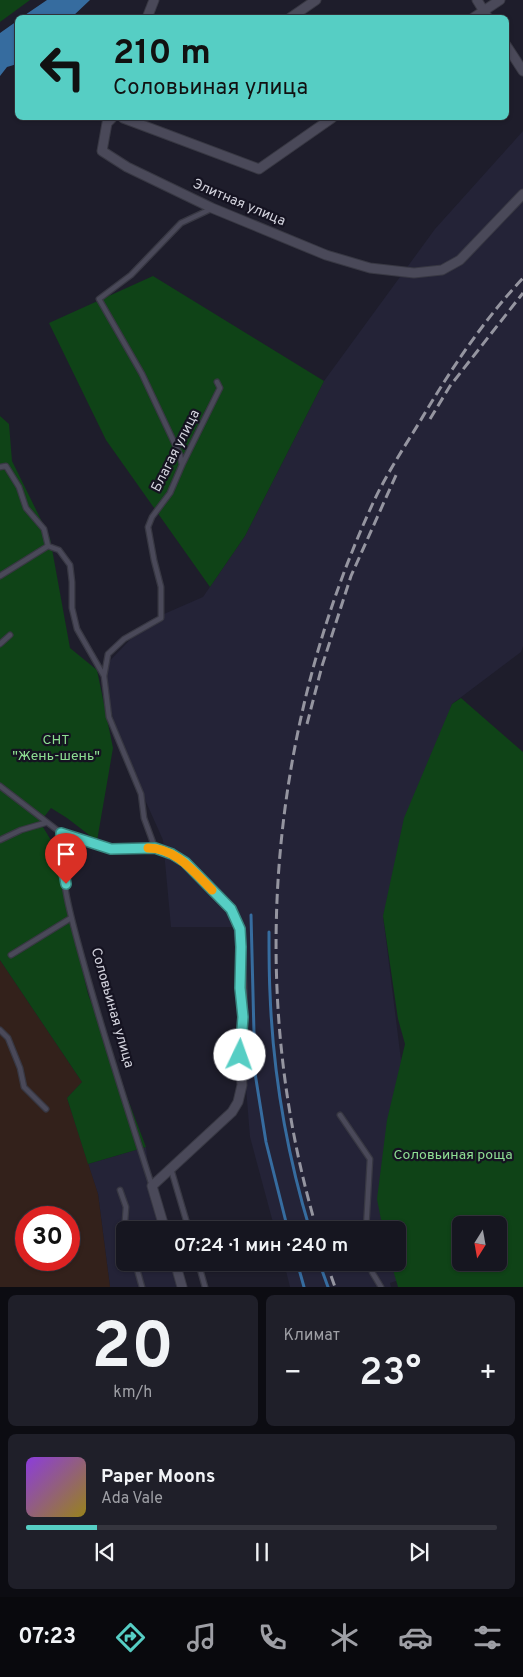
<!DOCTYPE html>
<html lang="ru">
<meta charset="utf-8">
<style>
body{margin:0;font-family:Overpass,sans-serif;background:#1f1f29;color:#f1f3f6;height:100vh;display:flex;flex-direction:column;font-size:19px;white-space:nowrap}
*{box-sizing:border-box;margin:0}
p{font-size:16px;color:#9e9fa5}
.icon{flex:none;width:28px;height:28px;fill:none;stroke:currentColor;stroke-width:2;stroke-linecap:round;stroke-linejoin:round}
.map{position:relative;height:1287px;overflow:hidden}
.sheet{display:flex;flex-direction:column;gap:8px;padding:8px;background:#0c0c12;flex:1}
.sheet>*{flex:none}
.hud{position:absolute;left:15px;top:15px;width:494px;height:105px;border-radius:8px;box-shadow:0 1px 4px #0004,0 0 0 1px #35353e;background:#56cec4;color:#111;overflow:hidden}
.needle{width:32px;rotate:191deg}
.buttons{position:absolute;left:452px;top:1216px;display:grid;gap:10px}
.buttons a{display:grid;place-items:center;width:55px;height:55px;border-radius:8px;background:#161620;box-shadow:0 1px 4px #0004,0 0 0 1px #35353e;font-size:25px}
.speed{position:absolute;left:15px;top:1206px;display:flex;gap:10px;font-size:25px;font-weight:700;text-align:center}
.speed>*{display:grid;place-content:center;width:65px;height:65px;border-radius:50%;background:#161620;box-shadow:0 1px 4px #0004,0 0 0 1px #35353e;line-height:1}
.speed .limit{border:8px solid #d22;background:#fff;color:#111}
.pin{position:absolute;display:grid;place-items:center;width:42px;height:42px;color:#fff;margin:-51px -21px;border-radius:50% 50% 50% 0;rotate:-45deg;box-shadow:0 0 5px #0007}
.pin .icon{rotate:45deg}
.me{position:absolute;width:55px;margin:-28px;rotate:3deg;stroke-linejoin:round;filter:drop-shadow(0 0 4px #0008)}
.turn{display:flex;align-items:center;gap:18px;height:105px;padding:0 15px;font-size:22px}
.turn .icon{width:65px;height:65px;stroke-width:2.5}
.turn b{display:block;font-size:35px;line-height:42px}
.big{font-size:38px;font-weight:600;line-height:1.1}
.sheet .card{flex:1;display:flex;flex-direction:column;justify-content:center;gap:8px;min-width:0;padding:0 18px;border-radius:8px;background:#1f1f29}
.sheet .dial{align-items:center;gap:0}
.dial b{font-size:65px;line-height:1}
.song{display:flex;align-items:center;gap:15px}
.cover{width:60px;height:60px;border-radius:8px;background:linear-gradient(135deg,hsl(270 70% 55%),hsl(50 70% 35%))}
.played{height:5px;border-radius:2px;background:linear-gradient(90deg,#56cec4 15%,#35353e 15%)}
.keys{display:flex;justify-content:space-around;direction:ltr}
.heat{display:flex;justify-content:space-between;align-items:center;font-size:28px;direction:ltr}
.sheet .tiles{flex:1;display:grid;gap:8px;grid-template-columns:1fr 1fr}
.card:last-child{grid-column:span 2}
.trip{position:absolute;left:116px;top:1221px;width:290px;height:50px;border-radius:8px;background:#161620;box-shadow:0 1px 4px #0004,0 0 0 1px #35353e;font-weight:600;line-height:50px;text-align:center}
.dock{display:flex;height:80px;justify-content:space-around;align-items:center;background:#09090d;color:#9e9fa5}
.dock .icon{width:35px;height:35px}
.dock .on{color:#56cec4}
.dock b{font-size:22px;color:#f1f3f6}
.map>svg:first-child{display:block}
</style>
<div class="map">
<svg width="523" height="1287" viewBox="0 0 523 1287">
<rect width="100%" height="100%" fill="#1e1d2b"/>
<path fill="#242337" d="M523,131v515l-2,6 -69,52 -69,212 19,152 59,157v34l-71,24 1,4h-101l-6,-24 114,-1v-32h-123l-25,-93 -17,-210h-62l-8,-87 -42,-94 -21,-75 48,-50 55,-24 42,-61 79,-155 111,-152z
M146,1147l3,29 14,54h-38v32l46,1 7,24h-68l-12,-93 -10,-30z"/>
<path fill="#33211b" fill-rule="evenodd" d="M0,960l82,122 -15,16 31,96 12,93h-110zM26,1218h43v42h-43z"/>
<path fill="#0f4317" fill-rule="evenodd" d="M0,0h30l-30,22z
M153,276l171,105 -79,155 -35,51 -104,-147 -57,-117z
M0,416l9,8 3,37 38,77 20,110 27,22 16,78 -16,93 -30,-23 -16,-10 -11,14 12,20 36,152 58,153 -58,17 -21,-66 15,-16 -82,-122z
M461,698l62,54v535h-125l-7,-24 7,-1v-32h-15l-6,-31 10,-79 18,-76 -7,-25 -15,-103 21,-98 48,-114zM461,1225h38v37h-38z"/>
<path fill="#366c9f" d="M47,0h43l-18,17h-50z
M17,21v43l-10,3 -7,9v-43z"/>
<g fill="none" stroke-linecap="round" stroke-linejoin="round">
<path stroke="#366c9f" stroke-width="3" d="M251,915l4,158 11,69 22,88
M269,932c0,20 0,41 1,61 3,80 17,161 40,237
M297,1262l7,25
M319,1262l9,25"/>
<defs>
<path id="lane" d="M182,465l-2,-10 -38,-81 -43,-75 32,-24 50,-52 30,-14
M0,467l6,-1 13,21 7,21 18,21 4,17 11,4 11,15 2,17v26l5,21 27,47 5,41 32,77 3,24 11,30 -44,1 -50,-16 -61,-47
M0,576l48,-30
M0,644l10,-9
M104,676l4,-22 16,-15 37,-21v-31l-7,-27 -6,-33 4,-10 18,-24 12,-28 38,-77 -3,-6
M61,833c-2,46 12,92 24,135 20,73 44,146 67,218
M0,840l21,-10 24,-7
M11,955l60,-37
M0,1030l8,8 12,30 4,19 22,22
M340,1115l30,44 -4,71
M171,1169l18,61
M120,1190l6,17 -1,14 2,9
M135,1262l7,25
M198,1262l7,25
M371,1262l1,10 9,15"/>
<path id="street" d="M477,0l11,18
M147,18l7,-18
M290,18l26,-18
M473,18l27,-18
M506,45l17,26
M112,118l-5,5 -5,28 25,16 85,41 114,47 44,13 44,5 28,-3 18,-10 63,-66
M123,118l136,51 73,-51
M155,848l17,6 13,8 46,47 9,20 3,88 -3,38 2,30 -4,17 -6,10 -80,74 13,44
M175,1262l7,25"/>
</defs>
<use href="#lane" stroke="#383843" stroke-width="7"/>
<use href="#street" stroke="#383843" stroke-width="11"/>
<use href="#lane" stroke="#4a4959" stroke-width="4.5"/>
<use href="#street" stroke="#4a4959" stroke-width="9"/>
<path stroke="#9595a0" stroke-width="3" stroke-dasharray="10 5" stroke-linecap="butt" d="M430,419l20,-33 73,-93
M307,724l15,-58 29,-90 46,-103
M317,1230c-71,-239 -48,-501 56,-727 13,-28 30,-54 46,-80 30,-51 63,-101 104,-145
M326,1262l9,25"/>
</g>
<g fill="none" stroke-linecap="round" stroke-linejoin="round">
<defs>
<path id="route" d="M66,884l-6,-34 1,-17 50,16 44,-1 17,6 13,8 46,47 9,20 1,18 -1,41 3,29 -3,38"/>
</defs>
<use href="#route" stroke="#38867f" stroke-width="12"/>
<use href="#route" stroke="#56cec4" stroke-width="9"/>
<path stroke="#f59e0b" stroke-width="9" d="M148,848c28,0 46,24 64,42"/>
</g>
<g text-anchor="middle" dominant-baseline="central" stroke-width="4.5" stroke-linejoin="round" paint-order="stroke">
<g font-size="14" fill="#d2d2dc" stroke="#151321">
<text transform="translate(239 203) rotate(23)">Элитная улица</text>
<text transform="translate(176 451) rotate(-63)">Благая улица</text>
<text transform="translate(112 1008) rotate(74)">Соловьиная улица</text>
</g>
<g font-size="14" fill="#8ede93" stroke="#151321">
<text x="56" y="740">СНТ<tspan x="56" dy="16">"Жень-шень"</tspan></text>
<text x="453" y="1155">Соловьиная роща</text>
</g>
</g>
</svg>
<div class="buttons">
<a><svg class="needle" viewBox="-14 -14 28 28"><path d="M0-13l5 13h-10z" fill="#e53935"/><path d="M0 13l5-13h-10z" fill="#9e9fa5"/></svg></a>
</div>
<div class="speed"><div class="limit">30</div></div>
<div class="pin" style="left:66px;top:884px;background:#d93025"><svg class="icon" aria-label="arrive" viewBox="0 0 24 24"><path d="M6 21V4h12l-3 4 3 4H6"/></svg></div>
<svg class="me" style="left:240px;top:1055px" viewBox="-20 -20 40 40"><circle r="19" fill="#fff"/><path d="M0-13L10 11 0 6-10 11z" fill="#56cec4"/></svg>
<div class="trip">07:24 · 1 мин · 240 m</div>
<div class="hud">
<div class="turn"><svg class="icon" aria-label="left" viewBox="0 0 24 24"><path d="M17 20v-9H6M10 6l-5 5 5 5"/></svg><div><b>210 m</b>Соловьиная улица</div></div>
</div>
</div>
<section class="sheet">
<div class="tiles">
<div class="card dial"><b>20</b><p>km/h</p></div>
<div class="card"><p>Климат</p>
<div class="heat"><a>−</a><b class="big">23°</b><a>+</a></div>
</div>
<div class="card">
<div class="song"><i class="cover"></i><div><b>Paper Moons</b><p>Ada Vale</p></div></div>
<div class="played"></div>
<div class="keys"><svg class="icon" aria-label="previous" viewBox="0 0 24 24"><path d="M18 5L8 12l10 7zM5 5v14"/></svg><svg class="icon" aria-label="pause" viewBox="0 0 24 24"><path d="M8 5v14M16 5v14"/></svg><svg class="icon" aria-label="next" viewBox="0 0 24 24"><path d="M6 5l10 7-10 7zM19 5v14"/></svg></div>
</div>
</div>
</section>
<nav class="dock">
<b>07:23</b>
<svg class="icon on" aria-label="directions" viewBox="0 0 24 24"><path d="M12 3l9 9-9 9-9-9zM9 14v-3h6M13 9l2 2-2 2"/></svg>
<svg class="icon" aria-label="music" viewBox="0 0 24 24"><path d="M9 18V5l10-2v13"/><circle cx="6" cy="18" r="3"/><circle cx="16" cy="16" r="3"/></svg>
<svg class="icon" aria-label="phone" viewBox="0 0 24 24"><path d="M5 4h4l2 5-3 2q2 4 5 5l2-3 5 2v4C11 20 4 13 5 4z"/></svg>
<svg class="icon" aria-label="climate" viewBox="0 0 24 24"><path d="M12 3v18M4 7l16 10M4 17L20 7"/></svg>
<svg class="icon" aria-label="car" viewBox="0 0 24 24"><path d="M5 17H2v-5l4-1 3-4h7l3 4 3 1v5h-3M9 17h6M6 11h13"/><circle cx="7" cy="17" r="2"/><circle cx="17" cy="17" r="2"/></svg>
<svg class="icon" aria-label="filters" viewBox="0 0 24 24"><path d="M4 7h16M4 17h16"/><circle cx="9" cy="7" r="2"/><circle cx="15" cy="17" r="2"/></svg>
</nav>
